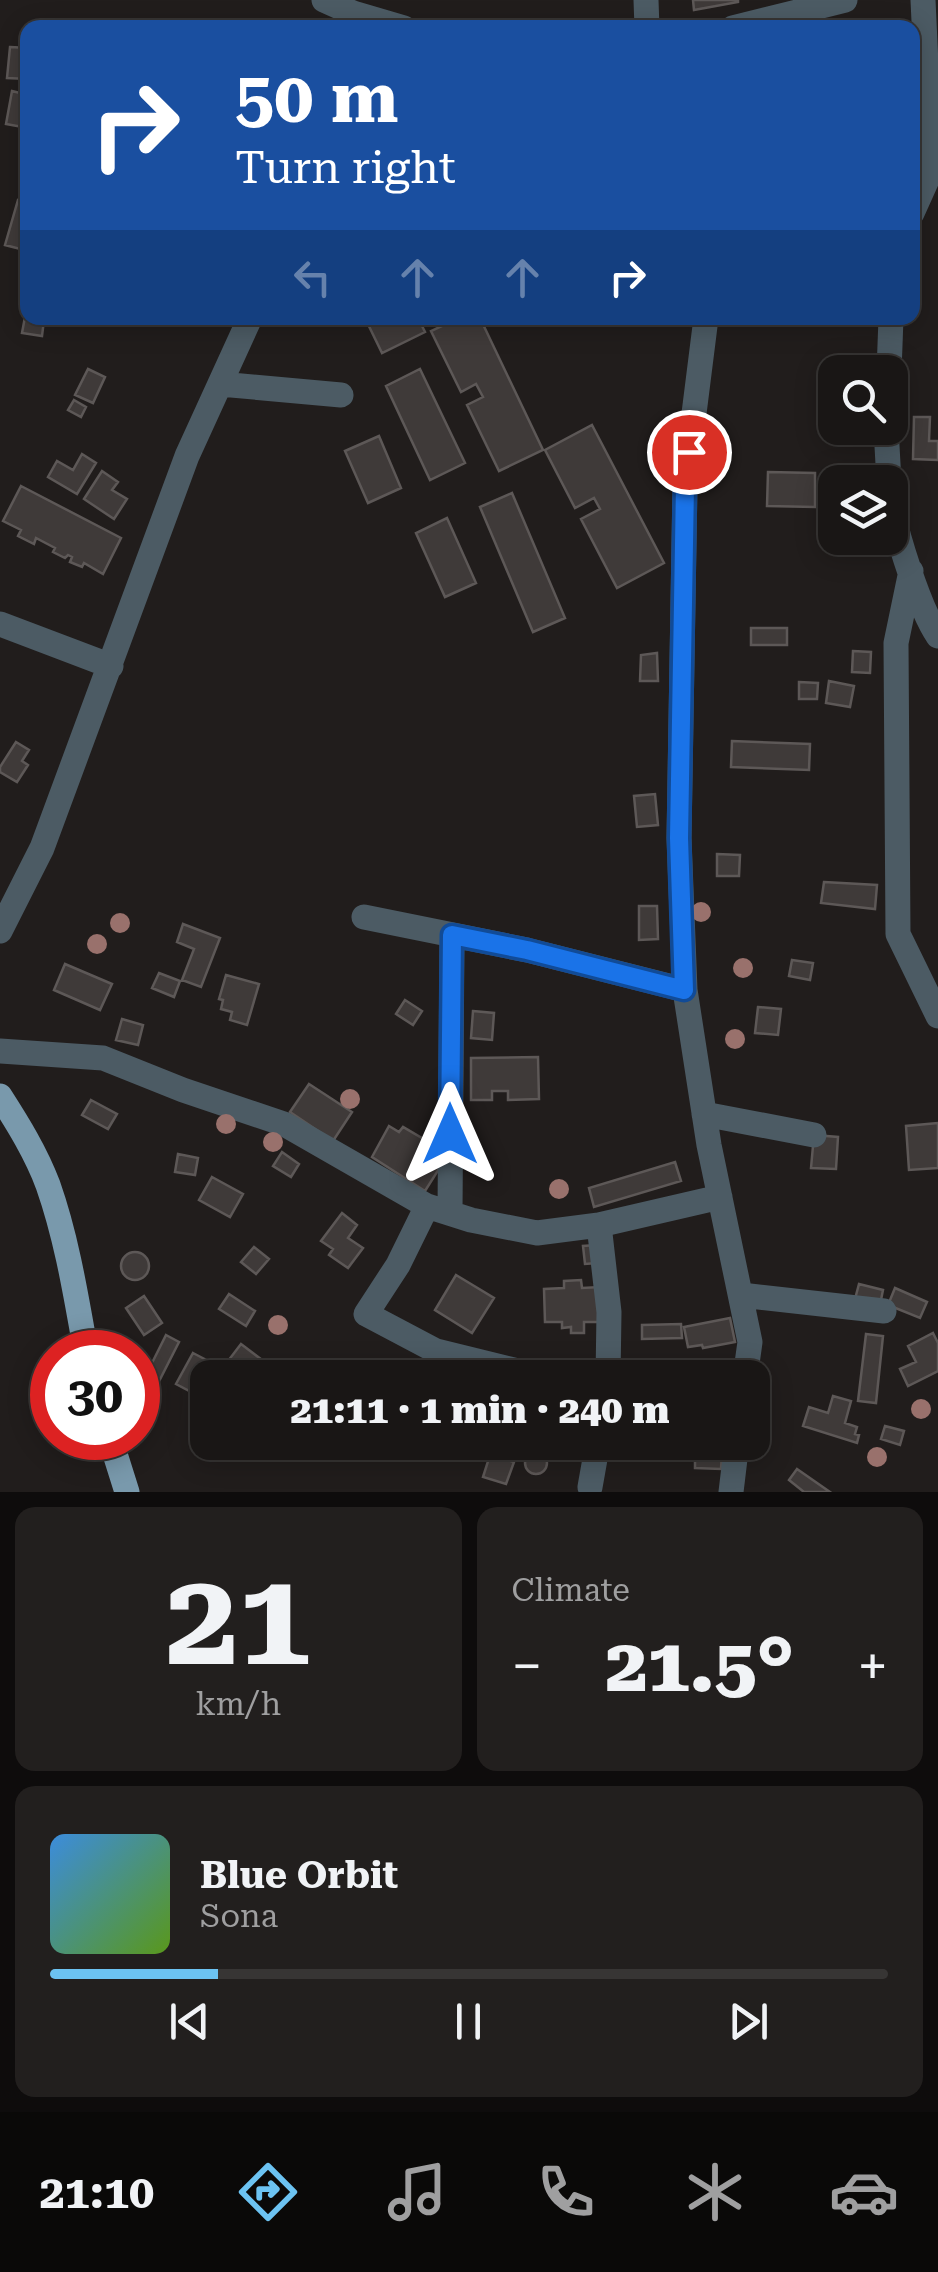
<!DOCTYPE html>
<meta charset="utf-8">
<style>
body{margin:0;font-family:"Roboto Serif",serif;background:#221f1e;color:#f1f3f6;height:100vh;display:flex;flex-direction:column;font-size:38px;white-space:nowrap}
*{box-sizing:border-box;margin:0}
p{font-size:32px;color:#9f9fa0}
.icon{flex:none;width:55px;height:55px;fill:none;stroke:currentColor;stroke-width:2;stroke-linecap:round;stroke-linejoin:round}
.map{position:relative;height:1492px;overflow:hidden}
.details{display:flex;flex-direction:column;gap:15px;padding:15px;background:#0e0c0c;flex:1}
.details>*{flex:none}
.hud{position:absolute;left:20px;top:20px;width:900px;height:305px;border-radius:20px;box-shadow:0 5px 25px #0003,0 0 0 2px #373534;background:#1a4fa0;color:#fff;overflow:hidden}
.tools{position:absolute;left:818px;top:355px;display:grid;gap:20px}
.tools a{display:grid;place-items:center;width:90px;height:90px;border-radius:20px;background:#191615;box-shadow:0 5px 25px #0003,0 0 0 2px #373534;font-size:50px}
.speed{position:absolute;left:30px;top:1330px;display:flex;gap:20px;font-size:50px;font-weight:700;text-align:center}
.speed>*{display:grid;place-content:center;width:130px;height:130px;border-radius:50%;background:#191615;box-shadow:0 5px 25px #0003,0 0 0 2px #373534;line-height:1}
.speed .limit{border:15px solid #d22;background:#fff;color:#111}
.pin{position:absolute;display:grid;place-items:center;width:85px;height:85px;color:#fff;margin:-42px;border:5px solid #fff;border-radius:50%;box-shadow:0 2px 10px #0007}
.me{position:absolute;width:110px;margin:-55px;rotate:0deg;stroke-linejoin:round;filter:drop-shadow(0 0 8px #0008)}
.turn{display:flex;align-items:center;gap:35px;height:210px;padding:0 50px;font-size:45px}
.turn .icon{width:130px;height:130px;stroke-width:2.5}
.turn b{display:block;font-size:70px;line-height:85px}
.lanes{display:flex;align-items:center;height:95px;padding:0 50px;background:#0003;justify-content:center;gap:50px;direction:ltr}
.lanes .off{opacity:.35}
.big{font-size:75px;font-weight:800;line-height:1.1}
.details .widget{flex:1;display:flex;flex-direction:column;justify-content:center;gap:15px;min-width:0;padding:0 35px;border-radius:20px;background:#221f1e}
.details .dial{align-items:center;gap:0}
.dial b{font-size:130px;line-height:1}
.song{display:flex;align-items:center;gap:30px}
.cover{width:120px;height:120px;border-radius:15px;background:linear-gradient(135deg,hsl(210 70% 55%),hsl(90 70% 35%))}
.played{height:10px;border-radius:5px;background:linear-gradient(90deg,#6cc3f2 20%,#373534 20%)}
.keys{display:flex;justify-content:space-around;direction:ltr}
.heat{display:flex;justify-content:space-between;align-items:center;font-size:55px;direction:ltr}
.details .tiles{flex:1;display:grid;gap:15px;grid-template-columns:1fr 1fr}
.widget:last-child{grid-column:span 2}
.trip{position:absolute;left:190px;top:1360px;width:580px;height:100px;border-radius:20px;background:#191615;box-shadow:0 5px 25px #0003,0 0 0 2px #373534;font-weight:800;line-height:100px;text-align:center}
.tab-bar{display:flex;height:160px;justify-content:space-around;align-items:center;background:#0a0908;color:#9f9fa0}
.tab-bar .icon{width:70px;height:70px}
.tab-bar .current{color:#6cc3f2}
.tab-bar b{font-size:45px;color:#f1f3f6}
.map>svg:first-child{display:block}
</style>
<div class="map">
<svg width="938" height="1492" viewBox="0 0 938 1492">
<rect width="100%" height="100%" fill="#211d1c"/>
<path fill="#3f3a39" stroke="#5d5857" stroke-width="2.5" d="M693,0h45v2l-44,8z
M10,47l18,1v31l-21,-1z
M12,91l16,4v33l-22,-4z
M18,200l10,2v49l-23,-6z
M25,317l19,3 -2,16 -20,-3z
M365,318h53l7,14 -43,21z
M459,318h21l63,132 -44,21 -32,-66 16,-8 -7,-13 -15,8 -30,-61z
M818,318h31v3l-31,1z
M88,369l17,8 -12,26 -18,-8z
M420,369l45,94 -35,17 -44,-94z
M74,400l12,7 -5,10 -13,-7z
M914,417h16l-1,24h9v19l-25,-1z
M592,425l72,138 -47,25 -36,-69 19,-10 -6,-11 -19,10 -30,-58z
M379,436l22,52 -33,15 -23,-52z
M82,454l14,9 -19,31 -29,-17 9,-16 16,9z
M102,471l16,11 -6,8 15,9 -13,20 -30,-20z
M768,472l47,1v34l-48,-1z
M21,486l100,52 -18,36 -19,-11 -2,4 -12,-5 2,-5 -4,-2 -3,3 -12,-6 2,-4 -19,-10 -2,6 -16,-8 3,-6 -18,-9z
M512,493l53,125 -32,14 -53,-125z
M447,518l29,65 -31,14 -29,-64z
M751,628h36v17h-36z
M853,651l18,1 -1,21 -18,-1z
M657,653l1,28h-18l1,-26z
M829,681l25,5 -4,21 -24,-4z
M799,682l19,1 -1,16h-18z
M732,741l78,3 -1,26 -78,-3z
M16,742l13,8 -7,11 6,4 -11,17 -17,-10v-5z
M655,794l3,31 -21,2 -3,-31z
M717,854l23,1 -1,21h-22z
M824,882l53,3 -2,24 -54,-6z
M639,906h18l1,33 -19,1z
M183,924l37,14 -19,49 -19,-7 12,-31 -17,-7z
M792,960l21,3 -3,17 -21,-4z
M65,964l47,20 -12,26 -46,-20z
M159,973l21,8 -6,16 -22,-9z
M226,975l33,9 -12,41 -17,-5 2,-8 -11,-3 2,-9 -4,-1z
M405,1000l17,11 -9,14 -17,-11z
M758,1007l23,2 -3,26 -23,-2z
M473,1011l21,2 -2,27 -21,-2z
M122,1019l21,6 -5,20 -22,-5z
M538,1057l1,42 -31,1v-9h-16v9h-21v-42z
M309,1084l43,28 -19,29 -43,-29z
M91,1100l26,14 -9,15 -26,-14z
M938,1123v45l-29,2 -3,-44z
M389,1126l10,6 4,-5 34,20 -5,7 12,7 -19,30 -53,-34z
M814,1135l24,2 -2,32 -25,-1z
M282,1152l17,12 -8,13 -18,-11z
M178,1154l20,4 -3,17 -20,-3z
M675,1162l6,19 -87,26 -5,-19z
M212,1177l31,17 -13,23 -31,-17z
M342,1213l15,12 -9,13 15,10 -15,20 -19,-13 4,-6 -12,-8z
M596,1245l1,18 -12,1 -2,-18z
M254,1247l15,12 -13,15 -15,-12z
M121 1266a14 14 0 1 1 28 0a14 14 0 1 1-28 0Z
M456,1275l38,23 -22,35 -37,-23z
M581,1280l1,8 18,-1 1,35h-17v11h-13v-6l-9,1v-6h-17l-1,-33 20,-1v-7z
M859,1284l24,6 -3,15 -25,-6z
M895,1288l32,14 -7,16 -32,-13z
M229,1294l26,17 -9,15 -27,-17z
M144,1296l18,27 -18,12 -18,-27z
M730,1318l5,24 -32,6 -1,-3 -14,2 -4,-20z
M681,1324l1,14 -40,1v-14z
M933,1333l5,10v28l-30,15 -8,-17 16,-7 -8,-16z
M866,1334l17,2 -7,67 -18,-2z
M166,1335l13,7 -29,57 -12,-6v-2z
M241,1344l45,34h-37l-21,-17z
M193,1353l21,11 -17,31 -21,-11z
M363,1367l26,11h-31z
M833,1396l18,5 -6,22 12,4 -2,7 4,1 -2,8 -54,-17 6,-19 19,6z
M885,1426l19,5 -4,14 -19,-6z
M695,1451l27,1 -1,17 -26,-1z
M525 1463a11 11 0 1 1 22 0a11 11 0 1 1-22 0Z
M490,1455l24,7 -8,22 -23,-7z
M797,1469l33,23h-26l-15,-12z"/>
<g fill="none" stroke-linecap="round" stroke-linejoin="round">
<path stroke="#4c5b64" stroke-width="25" d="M324,0l29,13 51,15
M646,0l1,28
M733,28l112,-28
M912,213l19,-42 -8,-171
M706,318l-21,167 -6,353 6,152 24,155 41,197 -5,36
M889,372l2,-54
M220,384l121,11
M886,428l3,54
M890,498c5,33 29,110 48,138
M911,571l-15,72 2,291 40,82
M0,624l111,42
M364,917l163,33 158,40
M0,931l42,-83 145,-392 63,-138
M0,1051l103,7 80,32 101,34 143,82 44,14 66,13 62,-8 121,-28
M704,1114l110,21
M427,1206l-29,59 -32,49 70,37 90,22 47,5
M450,1213l2,-278
M599,1225l10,87 -1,66
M741,1295l143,16
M590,1487l8,-45
M731,1492l6,-50"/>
<path stroke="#7999ac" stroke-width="25" d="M0,1096c18,28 36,57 48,89 19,54 28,111 38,167
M110,1438l17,54"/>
</g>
<g fill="#99716c">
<circle cx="701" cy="912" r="10"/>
<circle cx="120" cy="923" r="10"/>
<circle cx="97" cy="944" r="10"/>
<circle cx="743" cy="968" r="10"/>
<circle cx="735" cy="1039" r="10"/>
<circle cx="350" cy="1099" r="10"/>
<circle cx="226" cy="1124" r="10"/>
<circle cx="273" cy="1142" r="10"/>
<circle cx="559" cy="1189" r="10"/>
<circle cx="278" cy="1325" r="10"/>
<circle cx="921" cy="1409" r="10"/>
<circle cx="877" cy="1457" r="10"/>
</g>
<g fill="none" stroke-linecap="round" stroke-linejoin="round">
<defs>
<path id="route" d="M450,1134l2,-199 75,15 157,40 -5,-152 6,-353 4,-33"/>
</defs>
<use href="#route" stroke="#114b97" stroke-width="25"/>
<use href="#route" stroke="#1a73e8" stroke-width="18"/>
</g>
</svg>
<div class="tools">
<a><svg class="icon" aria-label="search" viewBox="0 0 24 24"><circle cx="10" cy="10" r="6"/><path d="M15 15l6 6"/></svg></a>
<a><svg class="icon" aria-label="layers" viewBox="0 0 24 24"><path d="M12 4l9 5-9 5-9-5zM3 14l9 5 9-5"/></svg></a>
</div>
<div class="speed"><div class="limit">30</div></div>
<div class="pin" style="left:689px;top:452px;background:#d93025"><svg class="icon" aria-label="arrive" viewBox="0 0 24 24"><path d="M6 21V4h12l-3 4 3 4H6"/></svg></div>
<svg class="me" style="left:450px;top:1134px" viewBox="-20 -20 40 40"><path d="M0-17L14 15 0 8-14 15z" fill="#1a73e8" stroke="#fff" stroke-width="4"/></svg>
<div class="trip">21:11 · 1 min · 240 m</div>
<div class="hud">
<div class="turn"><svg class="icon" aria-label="right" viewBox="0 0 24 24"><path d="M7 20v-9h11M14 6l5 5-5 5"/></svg><div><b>50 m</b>Turn right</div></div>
<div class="lanes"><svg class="icon off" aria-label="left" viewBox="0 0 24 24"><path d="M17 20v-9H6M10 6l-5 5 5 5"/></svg><svg class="icon off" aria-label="ahead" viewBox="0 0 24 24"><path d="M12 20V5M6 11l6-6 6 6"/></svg><svg class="icon off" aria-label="ahead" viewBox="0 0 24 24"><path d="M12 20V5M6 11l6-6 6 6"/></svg><svg class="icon" aria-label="right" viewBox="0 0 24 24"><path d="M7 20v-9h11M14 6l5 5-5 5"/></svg></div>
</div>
</div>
<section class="details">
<div class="tiles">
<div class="widget dial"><b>21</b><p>km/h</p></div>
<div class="widget"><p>Climate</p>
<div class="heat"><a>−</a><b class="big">21.5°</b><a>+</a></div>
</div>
<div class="widget">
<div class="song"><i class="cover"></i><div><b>Blue Orbit</b><p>Sona</p></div></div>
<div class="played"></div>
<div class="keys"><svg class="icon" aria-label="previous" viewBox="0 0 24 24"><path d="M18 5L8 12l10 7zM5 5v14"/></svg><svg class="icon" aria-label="pause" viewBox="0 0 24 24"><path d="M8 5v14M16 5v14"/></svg><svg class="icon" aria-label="next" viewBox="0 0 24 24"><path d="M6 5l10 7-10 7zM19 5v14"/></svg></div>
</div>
</div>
</section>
<nav class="tab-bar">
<b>21:10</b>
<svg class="icon current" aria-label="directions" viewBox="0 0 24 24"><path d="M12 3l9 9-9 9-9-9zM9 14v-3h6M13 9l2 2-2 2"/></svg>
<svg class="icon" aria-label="music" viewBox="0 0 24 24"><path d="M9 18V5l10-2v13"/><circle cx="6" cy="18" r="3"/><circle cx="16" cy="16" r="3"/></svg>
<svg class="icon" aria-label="phone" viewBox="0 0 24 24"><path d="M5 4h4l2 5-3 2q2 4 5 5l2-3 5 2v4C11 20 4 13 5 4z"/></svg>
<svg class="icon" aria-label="climate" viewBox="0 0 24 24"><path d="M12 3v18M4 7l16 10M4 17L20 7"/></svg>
<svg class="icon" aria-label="car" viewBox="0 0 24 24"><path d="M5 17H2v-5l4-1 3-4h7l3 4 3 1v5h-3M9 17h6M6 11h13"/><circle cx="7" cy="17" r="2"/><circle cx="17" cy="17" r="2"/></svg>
</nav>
